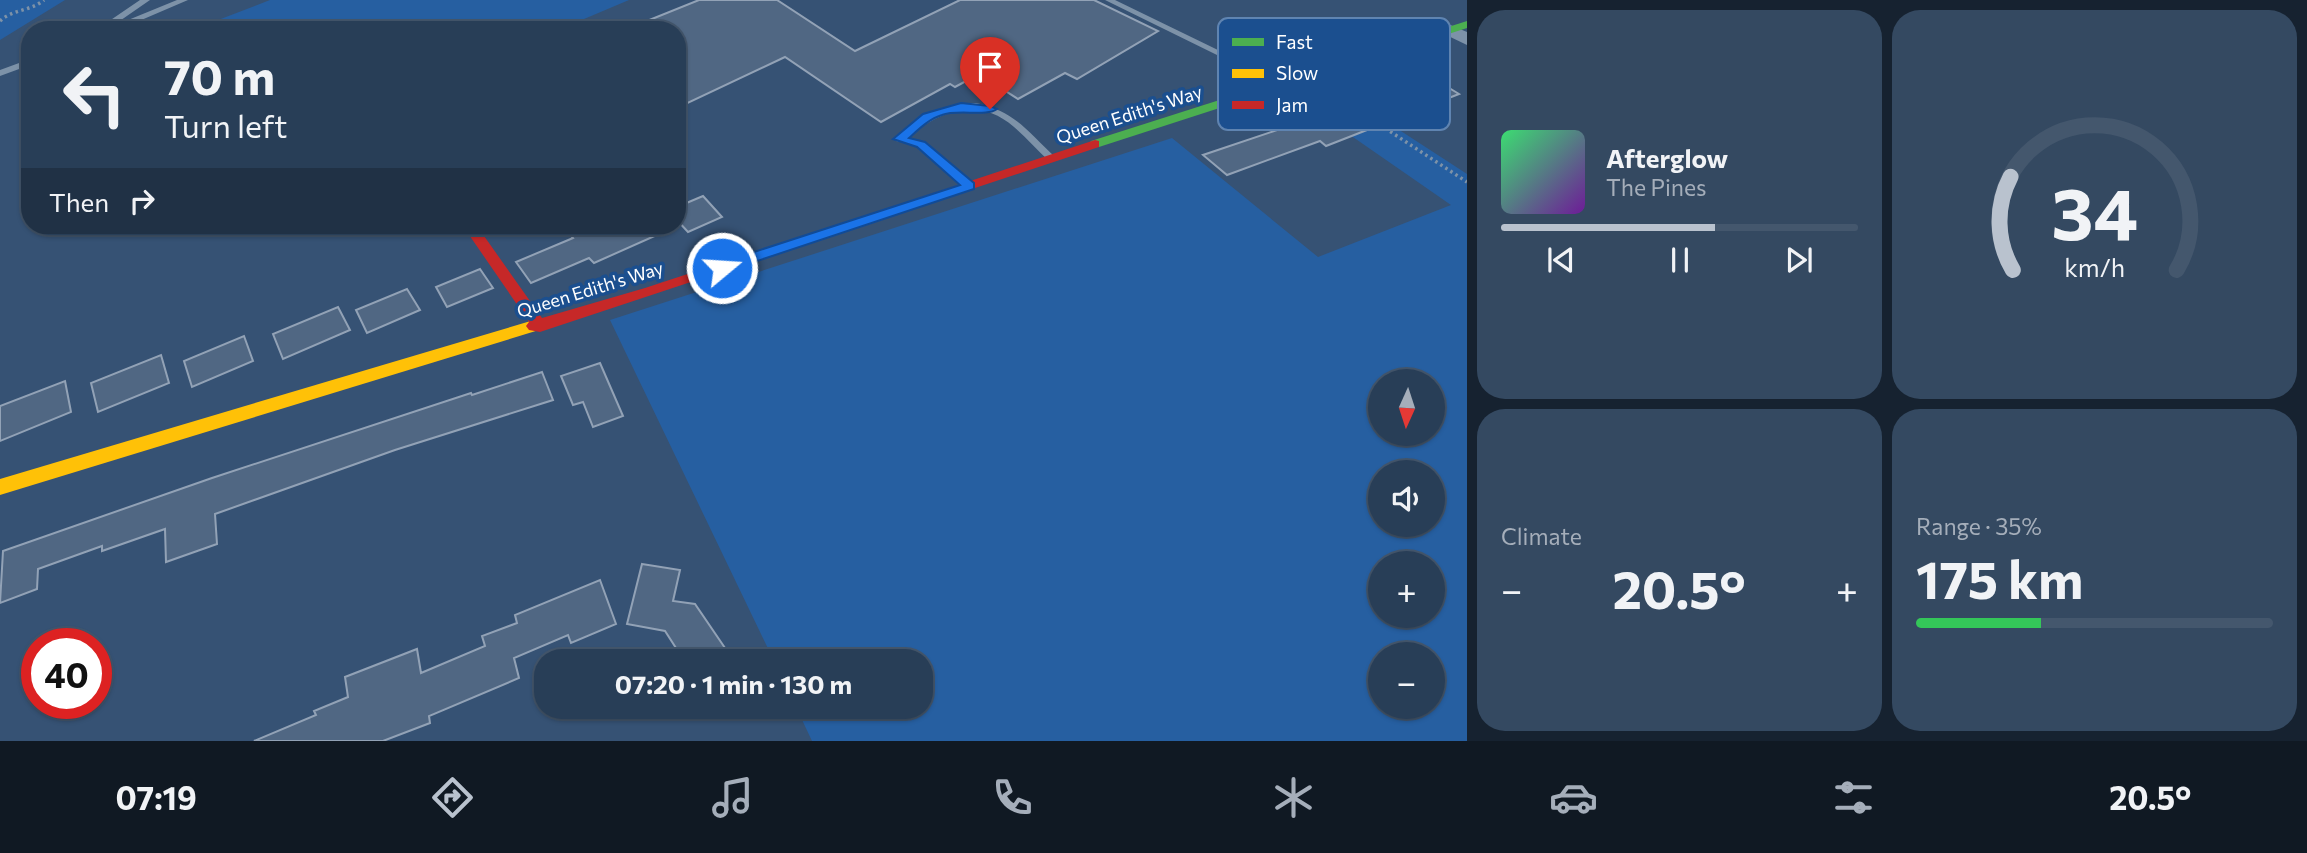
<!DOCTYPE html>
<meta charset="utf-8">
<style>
body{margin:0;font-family:Commissioner,sans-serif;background:#344961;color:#f1f3f6;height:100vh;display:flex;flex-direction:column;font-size:26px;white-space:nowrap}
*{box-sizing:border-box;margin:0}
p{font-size:23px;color:#a5aeba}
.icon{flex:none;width:38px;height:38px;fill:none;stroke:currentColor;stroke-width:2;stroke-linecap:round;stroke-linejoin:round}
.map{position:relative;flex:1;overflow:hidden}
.drawer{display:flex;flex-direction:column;gap:10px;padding:10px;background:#162230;width:840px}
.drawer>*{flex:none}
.hud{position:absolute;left:21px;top:21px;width:665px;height:214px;border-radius:28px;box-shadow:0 2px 5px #0004,0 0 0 2px #44576d;background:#283e57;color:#f1f3f6;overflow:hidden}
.needle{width:46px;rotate:183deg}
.tools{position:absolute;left:1368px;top:369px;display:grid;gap:14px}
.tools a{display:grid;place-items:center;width:77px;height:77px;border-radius:50%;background:#283e57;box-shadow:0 2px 5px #0004,0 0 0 2px #44576d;font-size:35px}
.speed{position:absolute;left:21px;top:628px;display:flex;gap:14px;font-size:35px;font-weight:700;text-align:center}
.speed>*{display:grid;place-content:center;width:91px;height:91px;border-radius:50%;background:#283e57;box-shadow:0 2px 5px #0004,0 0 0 2px #44576d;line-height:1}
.speed .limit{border:10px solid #d22;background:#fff;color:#111}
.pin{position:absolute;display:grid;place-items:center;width:60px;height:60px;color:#fff;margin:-72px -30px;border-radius:50% 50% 50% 0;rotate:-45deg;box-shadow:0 0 7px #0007}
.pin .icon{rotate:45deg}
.me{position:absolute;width:77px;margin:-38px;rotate:72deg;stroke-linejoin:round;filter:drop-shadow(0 0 5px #0008)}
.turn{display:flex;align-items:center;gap:24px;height:147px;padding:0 28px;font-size:32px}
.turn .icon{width:91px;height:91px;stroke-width:2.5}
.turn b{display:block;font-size:49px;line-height:60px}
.then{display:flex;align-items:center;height:66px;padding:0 28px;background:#0003;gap:14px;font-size:26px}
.big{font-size:52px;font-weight:700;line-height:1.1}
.drawer .tile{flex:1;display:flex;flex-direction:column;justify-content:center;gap:10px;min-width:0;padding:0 24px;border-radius:28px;background:#344961}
.drawer .dial{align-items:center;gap:0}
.dial svg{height:182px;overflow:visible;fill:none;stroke:#44576d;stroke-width:7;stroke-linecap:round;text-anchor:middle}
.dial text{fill:#f1f3f6;stroke:none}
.song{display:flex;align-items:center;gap:21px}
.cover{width:84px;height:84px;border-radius:10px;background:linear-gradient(135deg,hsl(140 70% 55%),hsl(280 70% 35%))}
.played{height:7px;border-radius:4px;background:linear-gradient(90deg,#b9c2ce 60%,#44576d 60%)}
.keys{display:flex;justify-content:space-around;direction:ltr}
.heat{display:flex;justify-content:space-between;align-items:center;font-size:38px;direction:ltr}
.charge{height:10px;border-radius:5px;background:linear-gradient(90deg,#34c759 35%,#44576d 0)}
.drawer .tiles{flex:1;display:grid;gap:10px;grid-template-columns:repeat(2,1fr)}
.trip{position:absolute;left:534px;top:649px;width:399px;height:70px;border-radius:28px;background:#283e57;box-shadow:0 2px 5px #0004,0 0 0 2px #44576d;font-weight:700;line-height:70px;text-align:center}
.tabs{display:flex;height:112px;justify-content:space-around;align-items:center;background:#101923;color:#a5aeba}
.tabs .icon{width:49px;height:49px}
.tabs .active{color:#b9c2ce}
.tabs b{font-size:32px;color:#f1f3f6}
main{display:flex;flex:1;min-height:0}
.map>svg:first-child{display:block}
</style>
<main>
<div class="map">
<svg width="1467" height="741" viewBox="0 0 1467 741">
<rect width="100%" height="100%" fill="#365274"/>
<path fill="#265fa1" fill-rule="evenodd" d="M0,0h65l-65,40z
M270,0h359l-71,30h-366z
M1324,81l143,93v567h-655l-16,-34h124v-45l-146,-1 -164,-341 562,-182 146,119 133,-52 -163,-113zM1381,382h52v52h-52zM1381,472h52v53h-52zM1381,564h52v52h-52zM1381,654h52v53h-52z"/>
<path fill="#506783" stroke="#92a2b6" stroke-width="2" d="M699,0h78l78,51 105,-51h134l64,31 -81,48 -12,-6 -47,26 -39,-25 -24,13 -5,-3 -69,38 -96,-65 -108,51v-78l-50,-1z
M1431,77l28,17 -133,52 -6,-5 -93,34 -24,-20 157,-53 -3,-2 29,-11 3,2z
M703,196l19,21 -34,15 -11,-12v-13z
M563,226h114l-83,37 -5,-5 -58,25 -15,-21 57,-24z
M480,269l13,19 -46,19 -11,-20z
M407,289l13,21 -53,23 -11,-23z
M338,307l12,23 -67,29 -10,-25z
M244,336l9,25 -61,26 -8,-26z
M161,355l8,28 -71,29 -7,-29z
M600,363l23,53 -30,11 -10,-25 -10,3 -12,-29z
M542,372l11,28 -158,50 -180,64 2,30 -51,18 -1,-33 -63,22v-5l-64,23 -1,20 -37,14 3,-52 209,-73 259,-85 1,2z
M65,381l6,31 -71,29v-35z
M642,564l38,6 -7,31 22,3 30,44 -20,14h-20l-20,-31 -38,-7z
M600,580l16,44 -45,19 -3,-8 -54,23 5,20 -90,38 1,7 -47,18h-129l62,-26 -2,-4 34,-14 -3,-20 72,-28 4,24 64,-27 -3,-10 35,-13 -2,-8z"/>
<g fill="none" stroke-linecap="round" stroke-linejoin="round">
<path stroke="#7d92a8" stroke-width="3.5" stroke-dasharray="2.5 3.5" stroke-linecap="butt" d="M0,21c13,-12 31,-10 44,-21
M1330,92l137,90"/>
<path fill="#7d92a8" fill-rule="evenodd" d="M140,0h10l-39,27 66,-27h11l-70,30h-22z
M1105,0h10l171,83 -5,3 -3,-1z
M30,59v6l-30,11v-6z
M976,103c39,8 52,29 79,54v4h-6c-12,-11 -23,-24 -35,-34 -37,-32 -74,-16 -107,11l17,4 50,42v4h-8l-48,-42 -22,-5 -2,-2c21,-22 51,-35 82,-36z"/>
<path fill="#7d92a8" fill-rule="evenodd" d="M1448,24l19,8v13l-25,-12 -3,-4 3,-4z"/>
<path fill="#4caf50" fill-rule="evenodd" d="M1467,21v7l-368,119h-8l-2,-3 2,-3z"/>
<path fill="#ffc107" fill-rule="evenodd" d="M534,320l5,2 3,4 -3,4 -539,165v-16z"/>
<path fill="#c62828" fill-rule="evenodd" d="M1095,140l4,1v6l-559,185 -11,-2 -3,-4 3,-4 -66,-96h14l65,92 103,-30z"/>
</g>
<path fill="#1a73e8" stroke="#114b97" stroke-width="2" d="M961,103l29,3 7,3c-10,8 -40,0 -55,6 -13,4 -23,14 -33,23l16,4 49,41v6l-247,82h-10l-2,-3 2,-4 243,-79 -43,-38 -24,-8 30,-25z"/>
<g text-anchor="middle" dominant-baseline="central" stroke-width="7" stroke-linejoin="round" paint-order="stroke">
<g font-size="18" fill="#fff" stroke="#1b4f8f">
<text transform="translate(1129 114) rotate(-18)">Queen Edith's Way</text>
<text transform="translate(590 289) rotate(-17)">Queen Edith's Way</text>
</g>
</g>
<rect x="1218" y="18" width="232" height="112" rx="10" fill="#1b4f8f" stroke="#5f84b1" stroke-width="2"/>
<rect x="1232" y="38" width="32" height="8" fill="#4caf50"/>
<rect x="1232" y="69" width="32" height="9" fill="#ffc107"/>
<rect x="1232" y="101" width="32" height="8" fill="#c62828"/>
<g font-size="19" fill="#fff">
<text x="1276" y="49">Fast</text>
<text x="1276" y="80">Slow</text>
<text x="1276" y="112">Jam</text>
</g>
</svg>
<div class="tools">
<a><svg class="needle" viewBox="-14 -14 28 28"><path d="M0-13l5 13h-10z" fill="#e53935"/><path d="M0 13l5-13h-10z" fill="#a5aeba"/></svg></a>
<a><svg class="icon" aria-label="sound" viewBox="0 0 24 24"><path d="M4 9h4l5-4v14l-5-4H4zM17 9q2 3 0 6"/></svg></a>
<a>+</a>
<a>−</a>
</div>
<div class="speed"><div class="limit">40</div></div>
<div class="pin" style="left:990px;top:109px;background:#d93025"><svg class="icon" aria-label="arrive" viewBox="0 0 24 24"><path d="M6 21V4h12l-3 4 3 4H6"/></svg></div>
<svg class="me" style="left:722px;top:268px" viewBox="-20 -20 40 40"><circle r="17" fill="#1a73e8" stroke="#fff" stroke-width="3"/><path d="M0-11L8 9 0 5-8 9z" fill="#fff"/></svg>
<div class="trip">07:20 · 1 min · 130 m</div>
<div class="hud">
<div class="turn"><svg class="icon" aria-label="left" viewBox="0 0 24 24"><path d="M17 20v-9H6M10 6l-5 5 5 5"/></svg><div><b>70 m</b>Turn left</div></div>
<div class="then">Then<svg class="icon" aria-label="right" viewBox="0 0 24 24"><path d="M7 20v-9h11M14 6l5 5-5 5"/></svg></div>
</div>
</div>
<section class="drawer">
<div class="tiles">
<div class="tile">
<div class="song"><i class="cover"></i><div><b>Afterglow</b><p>The Pines</p></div></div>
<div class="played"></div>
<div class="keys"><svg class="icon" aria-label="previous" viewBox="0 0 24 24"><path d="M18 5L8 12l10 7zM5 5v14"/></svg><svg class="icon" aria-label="pause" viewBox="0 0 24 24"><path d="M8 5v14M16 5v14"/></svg><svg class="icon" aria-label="next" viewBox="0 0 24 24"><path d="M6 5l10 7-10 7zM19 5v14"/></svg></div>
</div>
<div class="tile dial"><svg viewBox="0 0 100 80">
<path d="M14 69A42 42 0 1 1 86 69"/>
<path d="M14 69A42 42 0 0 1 13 28" stroke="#b9c2ce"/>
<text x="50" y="56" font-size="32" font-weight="700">34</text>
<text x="50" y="72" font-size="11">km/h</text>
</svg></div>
<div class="tile"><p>Climate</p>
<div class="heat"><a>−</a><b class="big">20.5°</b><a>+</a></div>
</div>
<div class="tile"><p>Range · 35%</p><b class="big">175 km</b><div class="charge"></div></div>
</div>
</section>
</main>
<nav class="tabs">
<b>07:19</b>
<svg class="icon active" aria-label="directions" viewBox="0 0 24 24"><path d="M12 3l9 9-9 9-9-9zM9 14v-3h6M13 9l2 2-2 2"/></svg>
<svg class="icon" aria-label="music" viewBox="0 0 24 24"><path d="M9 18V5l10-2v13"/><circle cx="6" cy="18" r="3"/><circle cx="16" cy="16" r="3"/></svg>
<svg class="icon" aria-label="phone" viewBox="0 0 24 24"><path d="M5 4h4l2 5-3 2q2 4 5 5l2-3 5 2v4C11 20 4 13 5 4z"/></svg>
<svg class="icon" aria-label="climate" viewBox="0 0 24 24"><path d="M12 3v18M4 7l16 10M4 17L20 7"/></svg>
<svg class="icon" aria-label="car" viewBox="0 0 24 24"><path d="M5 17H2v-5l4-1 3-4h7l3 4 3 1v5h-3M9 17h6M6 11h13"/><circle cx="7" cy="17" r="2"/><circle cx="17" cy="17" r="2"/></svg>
<svg class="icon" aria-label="filters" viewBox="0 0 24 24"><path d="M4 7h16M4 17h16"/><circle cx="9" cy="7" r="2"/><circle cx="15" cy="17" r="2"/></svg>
<b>20.5°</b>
</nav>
